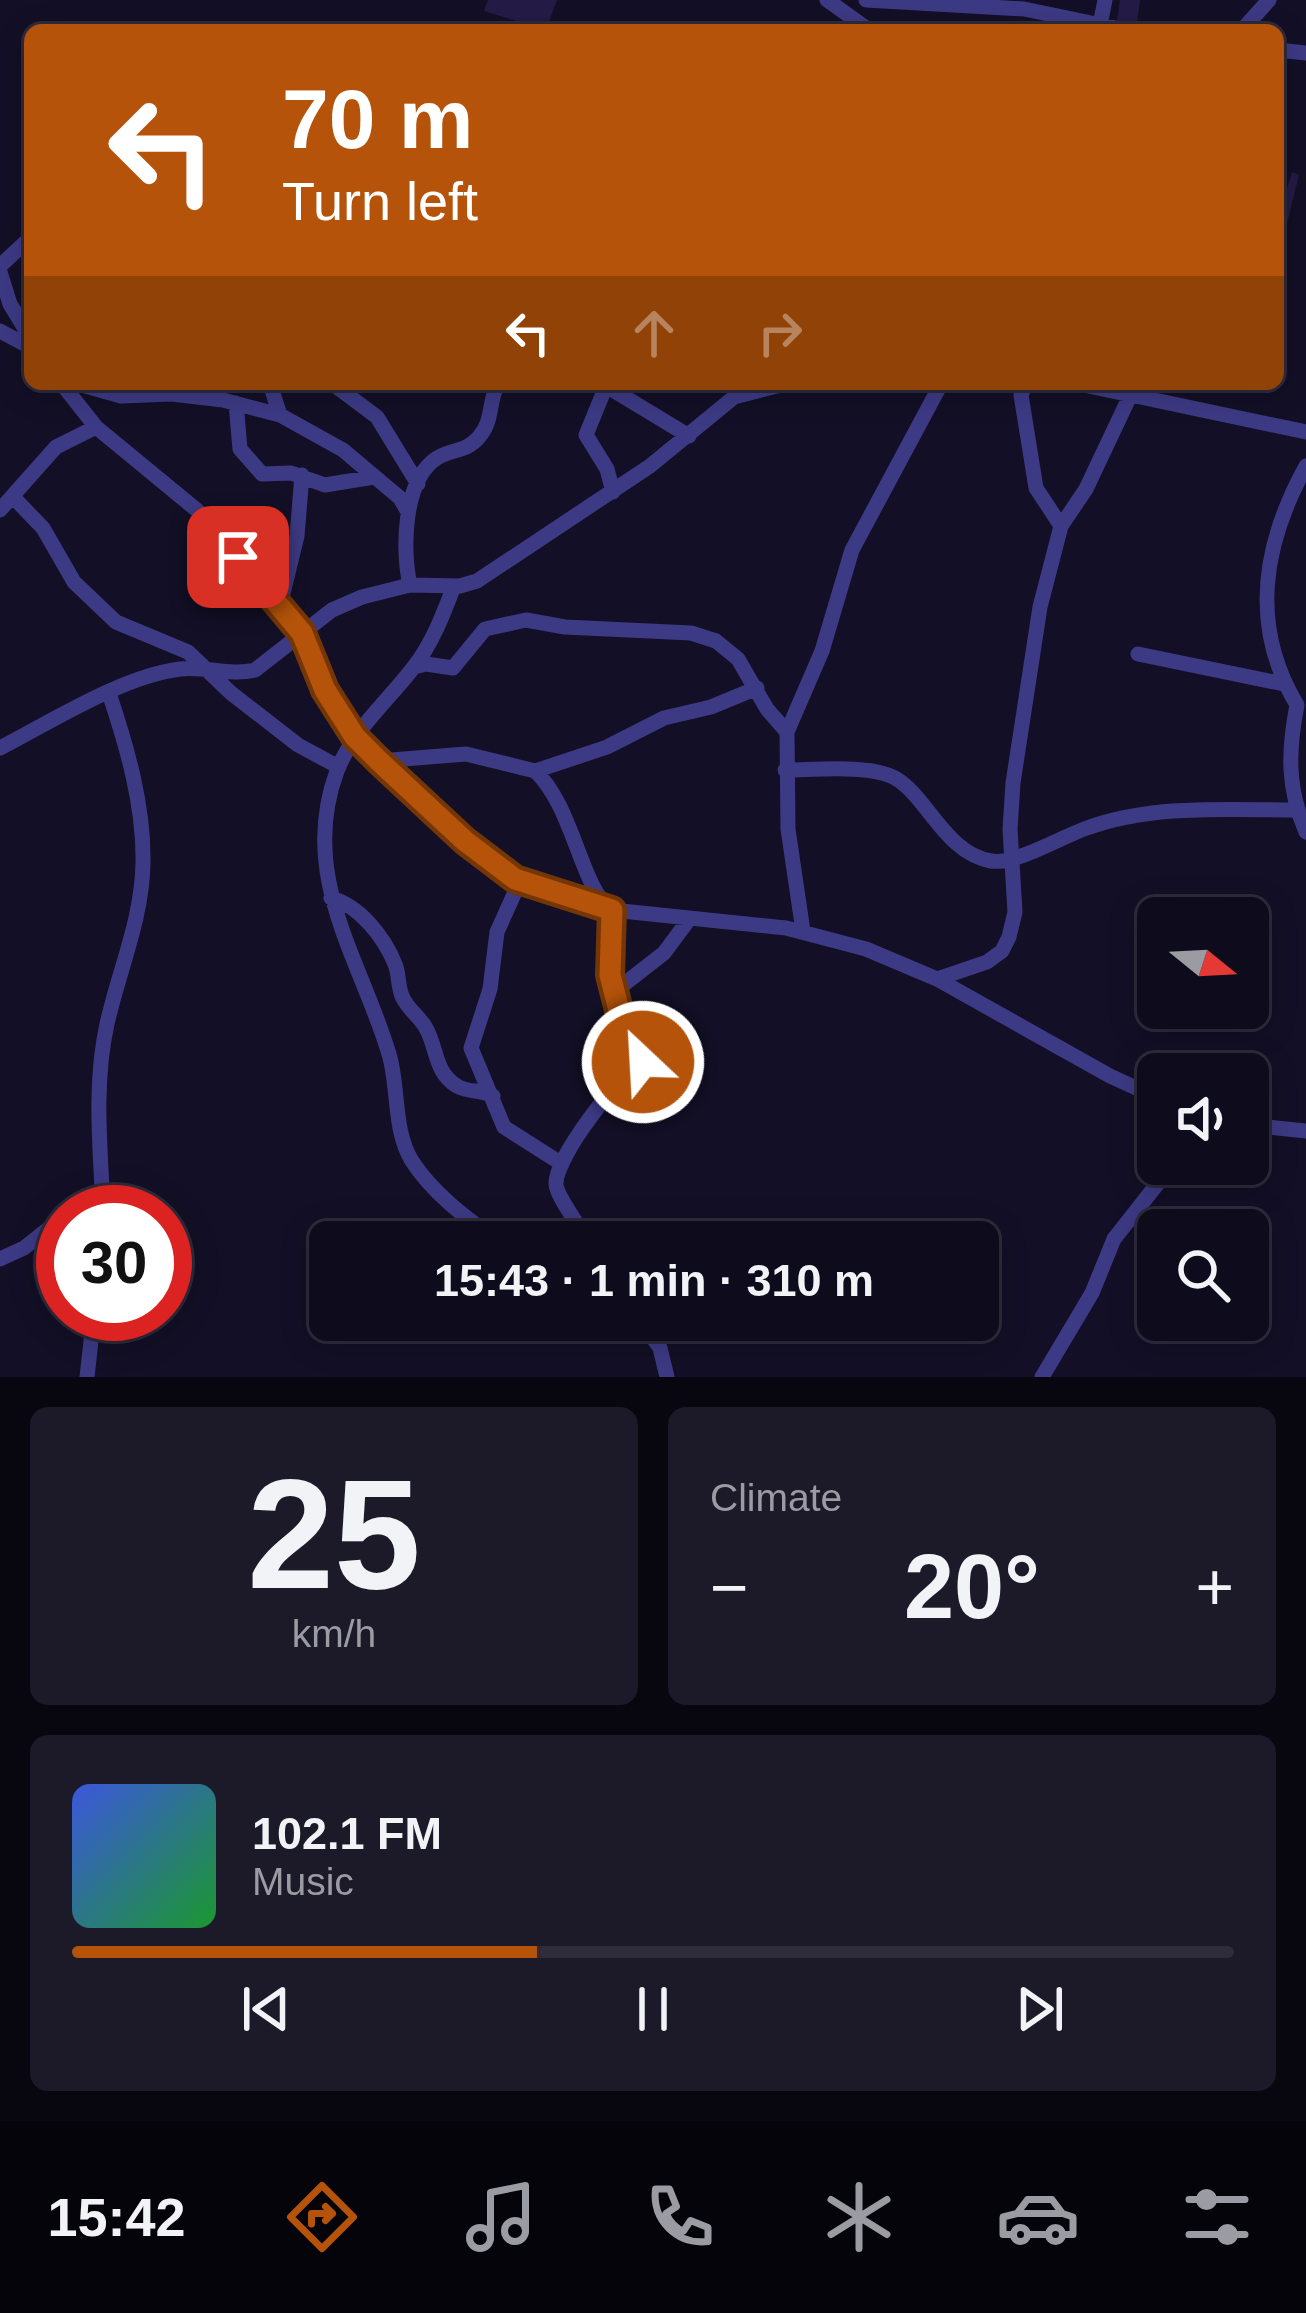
<!DOCTYPE html>
<meta charset="utf-8">
<style>
body{margin:0;font-family:Helvetica,sans-serif;background:#1c1929;color:#f1f3f6;height:100vh;display:flex;flex-direction:column;font-size:45px;white-space:nowrap}
*{box-sizing:border-box;margin:0}
p{font-size:39px;color:#9b9ba3}
.icon{flex:none;width:66px;height:66px;fill:none;stroke:currentColor;stroke-width:2;stroke-linecap:round;stroke-linejoin:round}
.map{position:relative;height:1377px;overflow:hidden}
.side{display:flex;flex-direction:column;gap:30px;padding:30px;background:#08060f;flex:1}
.side>*{flex:none}
.banner{position:absolute;left:24px;top:24px;width:1260px;height:366px;border-radius:18px;box-shadow:0 6px 30px #0003,0 0 0 3px #2e2b3b;background:#b45309;color:#fff;overflow:hidden}
.needle{width:78px;rotate:108deg}
.controls{position:absolute;left:1137px;top:897px;display:grid;gap:24px}
.controls a{display:grid;place-items:center;width:132px;height:132px;border-radius:18px;background:#0e0b1c;box-shadow:0 6px 30px #0003,0 0 0 3px #2e2b3b;font-size:60px}
.speed{position:absolute;left:36px;top:1185px;display:flex;gap:24px;font-size:60px;font-weight:700;text-align:center}
.speed>*{display:grid;place-content:center;width:156px;height:156px;border-radius:50%;background:#0e0b1c;box-shadow:0 6px 30px #0003,0 0 0 3px #2e2b3b;line-height:1}
.speed .limit{border:18px solid #d22;background:#fff;color:#111}
.pin{position:absolute;display:grid;place-items:center;width:102px;height:102px;color:#fff;margin:-51px;border-radius:24px;box-shadow:0 6px 18px #0006}
.me{position:absolute;width:132px;margin:-66px;rotate:335deg;stroke-linejoin:round;filter:drop-shadow(0 0 9px #0008)}
.turn{display:flex;align-items:center;gap:42px;height:252px;padding:0 60px;font-size:54px}
.turn .icon{width:156px;height:156px;stroke-width:2.5}
.turn b{display:block;font-size:84px;line-height:102px}
.lanes{display:flex;align-items:center;height:114px;padding:0 60px;background:#0003;justify-content:center;gap:60px;direction:ltr}
.lanes .off{opacity:.35}
.big{font-size:90px;font-weight:700;line-height:1.1}
.side .widget{flex:1;display:flex;flex-direction:column;justify-content:center;gap:18px;min-width:0;padding:0 42px;border-radius:18px;background:#1c1929}
.side .dial{align-items:center;gap:0}
.dial b{font-size:156px;line-height:1}
.song{display:flex;align-items:center;gap:36px}
.cover{width:144px;height:144px;border-radius:18px;background:linear-gradient(135deg,hsl(230 70% 55%),hsl(130 70% 35%))}
.played{height:12px;border-radius:6px;background:linear-gradient(90deg,#b45309 40%,#2e2b3b 40%)}
.keys{display:flex;justify-content:space-around;direction:ltr}
.heat{display:flex;justify-content:space-between;align-items:center;font-size:66px;direction:ltr}
.side .tiles{flex:1;display:grid;gap:30px;grid-template-columns:1fr 1fr}
.widget:last-child{grid-column:span 2}
.trip{position:absolute;left:309px;top:1221px;width:690px;height:120px;border-radius:18px;background:#0e0b1c;box-shadow:0 6px 30px #0003,0 0 0 3px #2e2b3b;font-weight:700;line-height:120px;text-align:center}
.menu{display:flex;height:192px;justify-content:space-around;align-items:center;background:#06040b;color:#9b9ba3}
.menu .icon{width:84px;height:84px}
.menu .current{color:#b45309}
.menu b{font-size:54px;color:#f1f3f6}
.map>svg:first-child{display:block}
</style>
<div class="map">
<svg width="1306" height="1377" viewBox="0 0 1306 1377">
<rect width="100%" height="100%" fill="#130f26"/>
<path fill="#241b47" d="M488,0h69l-11,30 -62,-19z
M1120,0h20l-3,23 -20,-2z
M1292,172l7,3 -12,48 -9,-5z"/>
<g fill="none" stroke-linecap="round" stroke-linejoin="round">
<path stroke="#3d3a85" stroke-width="15" d="M827,0l42,30
M866,0l158,9 101,21
M1099,30l6,-30
M1242,30l27,-30
M1278,50l28,3
M0,266l30,-28
M0,272l10,32 20,33
M0,331l30,16
M62,384l34,43 102,84 104,122 23,57 30,47 110,104 50,38 44,17 53,14 174,18 80,21 71,30 173,97 48,22
M78,384l43,12 51,-2 51,6 57,15 63,35 57,48 8,14
M270,384l10,31
M333,384l44,33 41,67
M603,384l86,52
M1026,384l-5,11 15,93 25,38
M1079,384l227,48
M606,386l-20,49 21,34 6,23
M738,396l47,-12
M236,403l4,46 22,25 29,-1 34,12 49,-8
M1306,466c-43,78 -57,159 -9,239 -9,46 -10,83 9,127
M13,497l30,31 31,54 42,40 72,30 43,41 67,52 41,22
M0,510l56,-63 40,-20
M410,585c-8,-35 -7,-105 27,-127 14,-9 30,-6 42,-21 15,-17 9,-36 19,-53
M454,586c-11,29 -22,58 -41,82 -26,34 -60,62 -76,103 -39,105 24,189 52,283 10,33 4,77 23,107 21,33 56,58 87,81
M279,610l18,-74 5,-61
M1138,654l146,30
M414,667l12,-3 27,4 32,-39 41,-9 39,7 126,6 25,8 22,18 29,50 20,23
M0,748c52,-27 123,-72 180,-79 26,-3 50,7 75,1l77,-60 30,-13 48,-12 50,1 17,-5 173,-115 100,-82
M379,761l87,-7 69,17 72,-24 57,-29 47,-11 46,-19
M785,770c29,0 85,-6 110,8 32,18 50,75 96,83 24,4 72,-25 96,-33 66,-24 140,-18 210,-18
M535,771c39,36 46,119 77,139 -8,56 3,99 31,147l-1,6c-23,11 -87,95 -86,121 0,12 26,45 32,58
M520,881l-23,51 -7,57 -19,59 33,79 58,37
M331,898c29,8 53,39 64,66 5,12 2,25 9,36 6,11 18,19 23,30 10,19 8,43 30,56 11,7 24,3 36,10
M803,931l-15,-102 -1,-97 35,-81 30,-101 89,-166
M937,979l50,-17 15,-11 7,-14 6,-25 -5,-83 3,-46 27,-176 21,-81 25,-37 44,-93
M614,992l50,-39 26,-35
M1248,1125l58,6
M69,1212l33,-24c-3,-55 -7,-110 5,-164 12,-54 35,-104 36,-161 1,-58 -16,-116 -34,-170
M0,1259l24,-11 39,-31
M640,1320l20,28 7,29
M87,1377l7,-63
M1042,1377l50,-84 22,-54 59,-75"/>
</g>
<g fill="none" stroke-linecap="round" stroke-linejoin="round">
<defs>
<path id="route" d="M238,557l64,76 23,57 30,47 24,24 86,80 50,38 97,31 -2,65 10,39 23,48"/>
</defs>
<use href="#route" stroke="#753606" stroke-width="30"/>
<use href="#route" stroke="#b45309" stroke-width="21"/>
</g>
</svg>
<div class="controls">
<a><svg class="needle" viewBox="-14 -14 28 28"><path d="M0-13l5 13h-10z" fill="#e53935"/><path d="M0 13l5-13h-10z" fill="#9b9ba3"/></svg></a>
<a><svg class="icon" aria-label="sound" viewBox="0 0 24 24"><path d="M4 9h4l5-4v14l-5-4H4zM17 9q2 3 0 6"/></svg></a>
<a><svg class="icon" aria-label="search" viewBox="0 0 24 24"><circle cx="10" cy="10" r="6"/><path d="M15 15l6 6"/></svg></a>
</div>
<div class="speed"><div class="limit">30</div></div>
<div class="pin" style="left:238px;top:557px;background:#d93025"><svg class="icon" aria-label="arrive" viewBox="0 0 24 24"><path d="M6 21V4h12l-3 4 3 4H6"/></svg></div>
<svg class="me" style="left:643px;top:1062px" viewBox="-20 -20 40 40"><circle r="17" fill="#b45309" stroke="#fff" stroke-width="3"/><path d="M0-11L8 9 0 5-8 9z" fill="#fff"/></svg>
<div class="trip">15:43 · 1 min · 310 m</div>
<div class="banner">
<div class="turn"><svg class="icon" aria-label="left" viewBox="0 0 24 24"><path d="M17 20v-9H6M10 6l-5 5 5 5"/></svg><div><b>70 m</b>Turn left</div></div>
<div class="lanes"><svg class="icon" aria-label="left" viewBox="0 0 24 24"><path d="M17 20v-9H6M10 6l-5 5 5 5"/></svg><svg class="icon off" aria-label="ahead" viewBox="0 0 24 24"><path d="M12 20V5M6 11l6-6 6 6"/></svg><svg class="icon off" aria-label="right" viewBox="0 0 24 24"><path d="M7 20v-9h11M14 6l5 5-5 5"/></svg></div>
</div>
</div>
<section class="side">
<div class="tiles">
<div class="widget dial"><b>25</b><p>km/h</p></div>
<div class="widget"><p>Climate</p>
<div class="heat"><a>−</a><b class="big">20°</b><a>+</a></div>
</div>
<div class="widget">
<div class="song"><i class="cover"></i><div><b>102.1 FM</b><p>Music</p></div></div>
<div class="played"></div>
<div class="keys"><svg class="icon" aria-label="previous" viewBox="0 0 24 24"><path d="M18 5L8 12l10 7zM5 5v14"/></svg><svg class="icon" aria-label="pause" viewBox="0 0 24 24"><path d="M8 5v14M16 5v14"/></svg><svg class="icon" aria-label="next" viewBox="0 0 24 24"><path d="M6 5l10 7-10 7zM19 5v14"/></svg></div>
</div>
</div>
</section>
<nav class="menu">
<b>15:42</b>
<svg class="icon current" aria-label="directions" viewBox="0 0 24 24"><path d="M12 3l9 9-9 9-9-9zM9 14v-3h6M13 9l2 2-2 2"/></svg>
<svg class="icon" aria-label="music" viewBox="0 0 24 24"><path d="M9 18V5l10-2v13"/><circle cx="6" cy="18" r="3"/><circle cx="16" cy="16" r="3"/></svg>
<svg class="icon" aria-label="phone" viewBox="0 0 24 24"><path d="M5 4h4l2 5-3 2q2 4 5 5l2-3 5 2v4C11 20 4 13 5 4z"/></svg>
<svg class="icon" aria-label="climate" viewBox="0 0 24 24"><path d="M12 3v18M4 7l16 10M4 17L20 7"/></svg>
<svg class="icon" aria-label="car" viewBox="0 0 24 24"><path d="M5 17H2v-5l4-1 3-4h7l3 4 3 1v5h-3M9 17h6M6 11h13"/><circle cx="7" cy="17" r="2"/><circle cx="17" cy="17" r="2"/></svg>
<svg class="icon" aria-label="filters" viewBox="0 0 24 24"><path d="M4 7h16M4 17h16"/><circle cx="9" cy="7" r="2"/><circle cx="15" cy="17" r="2"/></svg>
</nav>
